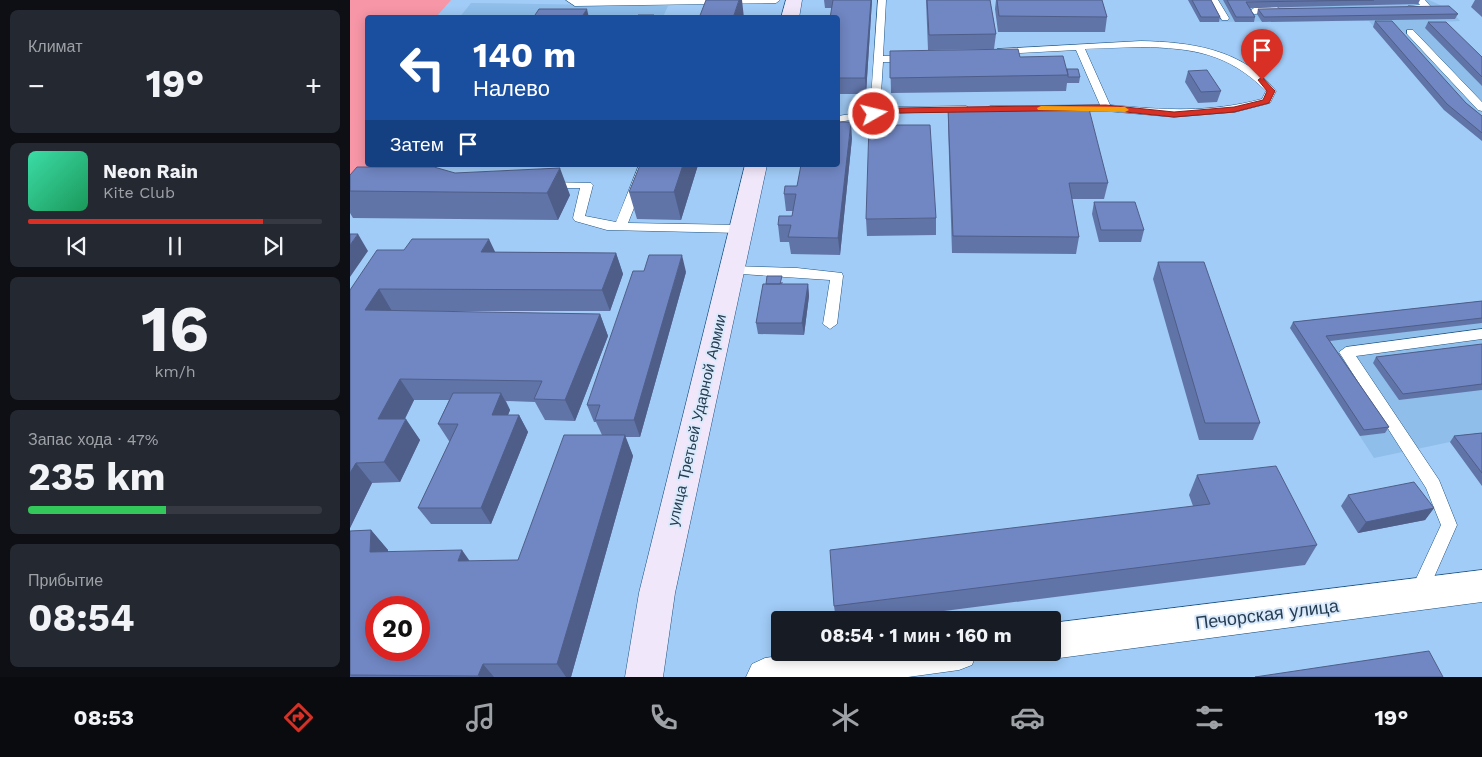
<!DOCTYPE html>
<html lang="ru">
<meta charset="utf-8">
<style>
body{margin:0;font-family:"Work Sans",sans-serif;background:#242831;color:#f1f3f6;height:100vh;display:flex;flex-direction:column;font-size:19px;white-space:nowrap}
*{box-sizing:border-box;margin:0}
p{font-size:16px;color:#9ea1a6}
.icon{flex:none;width:28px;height:28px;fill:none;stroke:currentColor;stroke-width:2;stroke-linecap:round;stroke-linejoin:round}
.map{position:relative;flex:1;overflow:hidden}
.details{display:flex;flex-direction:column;gap:10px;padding:10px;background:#0d0f14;width:350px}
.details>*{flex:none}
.guide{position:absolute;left:15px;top:15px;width:475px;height:152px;border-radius:5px;box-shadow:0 2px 12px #0003;background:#1a4fa0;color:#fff;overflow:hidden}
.speed{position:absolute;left:15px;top:596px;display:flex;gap:10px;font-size:25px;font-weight:700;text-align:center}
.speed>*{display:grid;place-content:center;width:65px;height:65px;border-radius:50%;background:#171b24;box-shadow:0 2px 12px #0003;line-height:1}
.speed .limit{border:8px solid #d22;background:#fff;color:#111}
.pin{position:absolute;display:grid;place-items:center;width:42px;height:42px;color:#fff;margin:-51px -21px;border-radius:50% 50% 50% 0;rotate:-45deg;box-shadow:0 0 5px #0007}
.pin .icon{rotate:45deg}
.me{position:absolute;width:55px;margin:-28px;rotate:82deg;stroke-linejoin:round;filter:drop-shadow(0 0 4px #0008)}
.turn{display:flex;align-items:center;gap:18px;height:105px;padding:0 25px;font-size:22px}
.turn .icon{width:65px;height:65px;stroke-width:2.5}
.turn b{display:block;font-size:35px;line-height:42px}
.then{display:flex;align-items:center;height:48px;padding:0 25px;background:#0003;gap:10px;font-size:19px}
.big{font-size:38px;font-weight:700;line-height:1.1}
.details .tile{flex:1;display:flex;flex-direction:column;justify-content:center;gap:8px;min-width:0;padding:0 18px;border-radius:8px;background:#242831}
.details .dial{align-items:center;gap:0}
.dial b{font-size:65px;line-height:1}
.song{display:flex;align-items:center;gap:15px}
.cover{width:60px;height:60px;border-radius:8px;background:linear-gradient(135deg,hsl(160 70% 55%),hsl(150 70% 35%))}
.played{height:5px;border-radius:2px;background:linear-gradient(90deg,#d93025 80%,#363941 80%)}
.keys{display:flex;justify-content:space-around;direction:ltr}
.heat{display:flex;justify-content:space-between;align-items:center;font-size:28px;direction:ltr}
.charge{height:8px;border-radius:4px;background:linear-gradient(90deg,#34c759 47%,#363941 0)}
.trip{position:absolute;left:421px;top:611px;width:290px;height:50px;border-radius:5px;background:#171b24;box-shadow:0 2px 12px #0003;font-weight:700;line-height:50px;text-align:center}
.menu{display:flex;height:80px;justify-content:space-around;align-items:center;background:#090b0e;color:#9ea1a6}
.menu .icon{width:35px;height:35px}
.menu .active{color:#d93025}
.menu b{font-size:22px;color:#f1f3f6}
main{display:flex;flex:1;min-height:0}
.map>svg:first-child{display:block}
</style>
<main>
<section class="details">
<div class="tile"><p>Климат</p>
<div class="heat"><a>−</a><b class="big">19°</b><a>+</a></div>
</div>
<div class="tile">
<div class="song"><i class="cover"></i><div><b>Neon Rain</b><p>Kite Club</p></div></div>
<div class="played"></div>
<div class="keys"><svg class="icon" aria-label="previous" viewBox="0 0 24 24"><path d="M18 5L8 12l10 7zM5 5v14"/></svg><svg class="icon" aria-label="pause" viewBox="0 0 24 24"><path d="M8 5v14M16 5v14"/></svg><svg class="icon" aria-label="next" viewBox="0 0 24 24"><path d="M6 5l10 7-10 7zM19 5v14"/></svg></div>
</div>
<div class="tile dial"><b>16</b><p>km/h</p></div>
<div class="tile"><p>Запас хода · 47%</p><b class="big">235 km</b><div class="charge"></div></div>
<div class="tile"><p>Прибытие</p><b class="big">08:54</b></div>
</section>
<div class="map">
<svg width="1132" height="677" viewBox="0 0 1132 677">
<rect width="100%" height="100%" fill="#a1ccf7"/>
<path fill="#8fbeeb" d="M838,0h241l22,10 9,11 -20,1 42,42v77l-38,-31 -75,-89 -169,1z
M121,3l197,3 -5,11 -204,1z
M1132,307v179l-32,-44 -76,16 -84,-130z"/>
<path fill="#f796a7" d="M0,0h101l-15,17 -68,1v147h5l-23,32z"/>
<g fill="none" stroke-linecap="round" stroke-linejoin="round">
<defs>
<path id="lane" d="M216,0h214l-4,3 -201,3z
M528,0h8l-3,56h24l5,3 -5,3h-24l-3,47 15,-2 71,-1 5,3 -1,2 -75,2 -57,9v-6l32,-5z
M860,0h8l11,18 -1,2h-6z
M1066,0h9l6,7 -4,3h-19v-4l12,-1z
M927,7l4,3 -1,2 -26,2 -4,-3 4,-3z
M1057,30h6l69,72v9l-4,-1 -71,-76z
M791,41c50,1 102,8 135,50l-6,12 -35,9 -61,5 -68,-6 -116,1 -5,-3 5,-3 110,-1 -24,-55 -76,4 -5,-3 2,-2zM791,47c52,1 87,6 125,44l-4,8c-53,14 -98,11 -152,6l-25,-56z
M289,165h12l-23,58 113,2 6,4 -6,4 -134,-3 -32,-9 -2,-3 7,-30h-33l-6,-3 6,-3 44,1 2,2 -8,31 31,6z
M381,266l66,2 45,5 1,3 -6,48 -7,5 -7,-5 7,-44 -103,-7 -2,-3z
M1132,329v10l-126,17 83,124 18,45 -33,75 -6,2 -6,-2 -3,-6 32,-69 -15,-37 -87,-136 7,-5z"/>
<path id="street" d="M1132,570v32l-430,57 -14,-7h14v-29z
M459,652h168l-5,13 -13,5 -51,7h-162l6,-13 13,-6z"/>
<path id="secondary" d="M436,0h16l-3,18h-18z
M395,165h22l-92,428 -12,84h-38l14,-84z"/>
</defs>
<use href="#lane" stroke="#1f5483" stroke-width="1"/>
<use href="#street" stroke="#1f5483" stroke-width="1"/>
<use href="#secondary" stroke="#1f5483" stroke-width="1"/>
<use href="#lane" fill="#fff" fill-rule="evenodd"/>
<use href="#street" fill="#fff" fill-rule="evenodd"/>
<use href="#secondary" fill="#f1e7fa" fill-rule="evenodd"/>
</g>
<path fill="#6174a8" d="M474,0h48l-6,94h-28v-76l-6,-10h-7z
M576,0h64l6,34 -2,15 -66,1z
M646,0h106l5,17 -2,15h-107l-3,-23z
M838,0h23l9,17 -1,5h-19z
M873,0h197l-2,4 -168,4 5,9 -1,5h-19z
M1125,0h7v17l-11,-10z
M908,9l200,5 -3,5 -193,3 -5,-8z
M1025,21l91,82 16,13v25l-38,-31 -71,-83z
M1078,22l54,35v29l-57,-58z
M540,51l130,6 47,12 13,8 -1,6h-12l-1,8 -175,2z
M838,71l33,20 -4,11 -19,1 -13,-21z
M598,109l160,74 -4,16h-32l7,38 -3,17 -124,-1 -4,-128z
M502,138l-12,117 -49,-1 -2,-12h-9l-2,-17 14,-9 1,-5h-7l-2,-17 13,-8z
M290,165h58l-17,55 -44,-1 -8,-27z
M105,173l115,22 -12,25 -205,-2 -3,-5v-38z
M744,202l50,28 -3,12h-42l-7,-28z
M586,218v17l-69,1 -1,-17z
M145,252l121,1 7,21 -13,37h-218l208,3 8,22 -33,85 -30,-1 -10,-18 -29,-1 4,9 -2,5h11l9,17 -37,92h-60l-13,-16 32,-67h-1l-11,-17 11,-24h-35l-9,19 15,21 -20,42 -28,1 -22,45v-238z
M808,262l102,161 -7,17h-54l-46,-161z
M336,272l-46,165h-15l8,19 -62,221h-221v-146l21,-1 17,20v2l82,9 48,-1 84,-125 -6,-13h-2l-7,-17z
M433,282l-1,2h26l1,12 -5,39 -46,-1 -2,-11 10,-39z
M1132,301v22l-152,18 59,86 -4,6 -25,3 -70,-108 3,-6z
M1132,344v46l-83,10 -26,-37 3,-6z
M1132,433v53l-32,-44 4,-6z
M847,475l120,70 -12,20 -431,55h-38l-2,-14 359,-100 -4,-11z
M998,495l86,13 -9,12 -67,13 -17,-27z"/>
<path fill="#4f5e88" d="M389,0h3l2,18h-11z
M521,0h1l-6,94 -1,-16z
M237,9l2,9h-8z
M501,122l1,16 -12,117 -2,-17z
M333,165h15l-17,55 -7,-28z
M210,168l10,27 -12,25 -11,-27z
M8,234l10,17 -18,26v-32z
M139,239l10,21 -18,-8z
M266,253l7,21 -13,37 -8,-21z
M332,255l4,17 -46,165 -6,-17z
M458,284l1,12 -5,39 -2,-12z
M29,289l13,22 -27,-1z
M250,314l8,22 -33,85 -10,-21z
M50,379l14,21 -20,40 -16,-21z
M151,393l9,17 -9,22 -9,-17z
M169,415l9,17 -37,92 -10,-16z
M56,419l14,21 -20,42 -16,-20z
M275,435l8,21 -62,221h-5l-9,-13z
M6,463l16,20 -22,45v-55z
M1084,508l-9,12 -67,13 8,-11z
M21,530l17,20v22l-18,-20z
M112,550l14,20 -18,-9z
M133,664l11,13h-15l-1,-1z"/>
<path fill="#7187c3" stroke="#4f5e88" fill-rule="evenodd" d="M356,0h33l-6,18h-34z
M483,0h38l-6,78h-27v-60h-8z
M577,0h63l6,34 -67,1z
M647,0h105l5,17 -108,-1z
M842,0h19l9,17h-19z
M877,0h147l-128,2 9,15h-19z
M1099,6l9,8 -194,3 -6,-8z
M189,9h48l-6,9h-48z
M288,15h16l-1,3h-16z
M1025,21h17l74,82 16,13v17l-35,-29z
M1078,22h18l36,35v20z
M668,49l2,8 43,-1 5,19 -178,3v-27z
M717,69h11l2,8h-12v-2z
M857,70l14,21 -20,1 -13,-21z
M598,109h141l19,74h-39l10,54 -126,-1z
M488,122h13l-13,116 -50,-1 3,-12h-13l1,-9h13l4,-22h-12l1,-8h12l4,-21h37z
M519,125h61l6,93 -70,1z
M290,165h43l-9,27h-45z
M7,167h77l21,6 105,-5 -13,25 -197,-2v-16z
M744,202h41l9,28h-43z
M0,234h8l-8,11z
M62,239h77l-8,13 135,1 -14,37 -223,-1 -14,21 235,4 -35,86 -31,-1 8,-18 -142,-2 -22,40h28l-22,43 -28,1 -6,10v-183l27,-40h27z
M299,255h33l-48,165h-39l5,-15h-13l46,-134h11z
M808,262h46l56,161h-55z
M417,276h15l-2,8h-14z
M413,284h45l-6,39h-46z
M1132,301v17l-156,18 63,91 -25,3 -71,-108z
M1132,344v40l-79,10 -27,-37z
M103,393h48l-9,22h27l-38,93h-63l40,-84h-20z
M1132,433v40l-28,-37z
M214,435h61l-68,229h-74l-5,12 -128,-1v-144l21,-1 -1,22 92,-2 -4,11 60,-1zM26,608h43v42h-43z
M926,466l41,79 -483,61 -4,-56 380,-46 -13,-29z
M1064,482l20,26 -68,14 -18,-27z
M1079,651l14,26h-188z"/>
<path fill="#d93025" stroke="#8d1f18" d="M912,77l13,14 -6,12 -35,9 -60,5 -68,-7 -211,3 -21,3 -4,-2 25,-6 211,-3 68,7 60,-5 29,-7 4,-9 -9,-11z"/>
<path fill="#f59e0b" d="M691,106l84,1 4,3 -4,2 -87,-2 -1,-2z"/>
<g text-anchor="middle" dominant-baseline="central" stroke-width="4" stroke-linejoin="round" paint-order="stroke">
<g font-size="15" fill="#263d52" stroke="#daeafb">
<text transform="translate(347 420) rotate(-77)">улица Третьей Ударной Армии</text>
</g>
<g font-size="18" fill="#263d52" stroke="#daeafb">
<text transform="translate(917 614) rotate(-7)">Печорская улица</text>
</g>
</g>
</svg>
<div class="speed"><div class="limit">20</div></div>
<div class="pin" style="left:912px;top:80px;background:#d93025"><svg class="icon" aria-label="arrive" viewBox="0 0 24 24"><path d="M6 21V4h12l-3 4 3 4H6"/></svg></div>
<svg class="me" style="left:524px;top:114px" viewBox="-20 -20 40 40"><circle r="17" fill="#d93025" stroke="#fff" stroke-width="3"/><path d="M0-11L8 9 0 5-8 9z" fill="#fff"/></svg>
<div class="trip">08:54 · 1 мин · 160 m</div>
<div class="guide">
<div class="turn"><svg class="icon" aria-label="left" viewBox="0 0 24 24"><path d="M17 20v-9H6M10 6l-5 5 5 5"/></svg><div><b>140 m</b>Налево</div></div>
<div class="then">Затем<svg class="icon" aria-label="arrive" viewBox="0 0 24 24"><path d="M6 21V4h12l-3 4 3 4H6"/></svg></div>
</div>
</div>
</main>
<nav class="menu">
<b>08:53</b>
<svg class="icon active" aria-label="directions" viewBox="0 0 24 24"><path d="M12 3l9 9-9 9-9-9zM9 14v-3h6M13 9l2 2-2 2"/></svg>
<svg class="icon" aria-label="music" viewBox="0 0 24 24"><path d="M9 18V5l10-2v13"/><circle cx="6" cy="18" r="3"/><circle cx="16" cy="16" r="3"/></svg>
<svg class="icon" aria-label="phone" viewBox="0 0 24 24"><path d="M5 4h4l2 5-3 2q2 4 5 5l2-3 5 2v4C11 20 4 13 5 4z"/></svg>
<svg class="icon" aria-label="climate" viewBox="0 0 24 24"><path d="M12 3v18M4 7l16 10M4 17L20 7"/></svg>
<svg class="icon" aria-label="car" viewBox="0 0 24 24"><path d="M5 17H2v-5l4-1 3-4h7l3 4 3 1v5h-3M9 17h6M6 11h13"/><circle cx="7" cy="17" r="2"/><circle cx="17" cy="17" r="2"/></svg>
<svg class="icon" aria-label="filters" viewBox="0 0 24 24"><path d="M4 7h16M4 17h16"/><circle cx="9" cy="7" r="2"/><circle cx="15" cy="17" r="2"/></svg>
<b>19°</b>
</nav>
